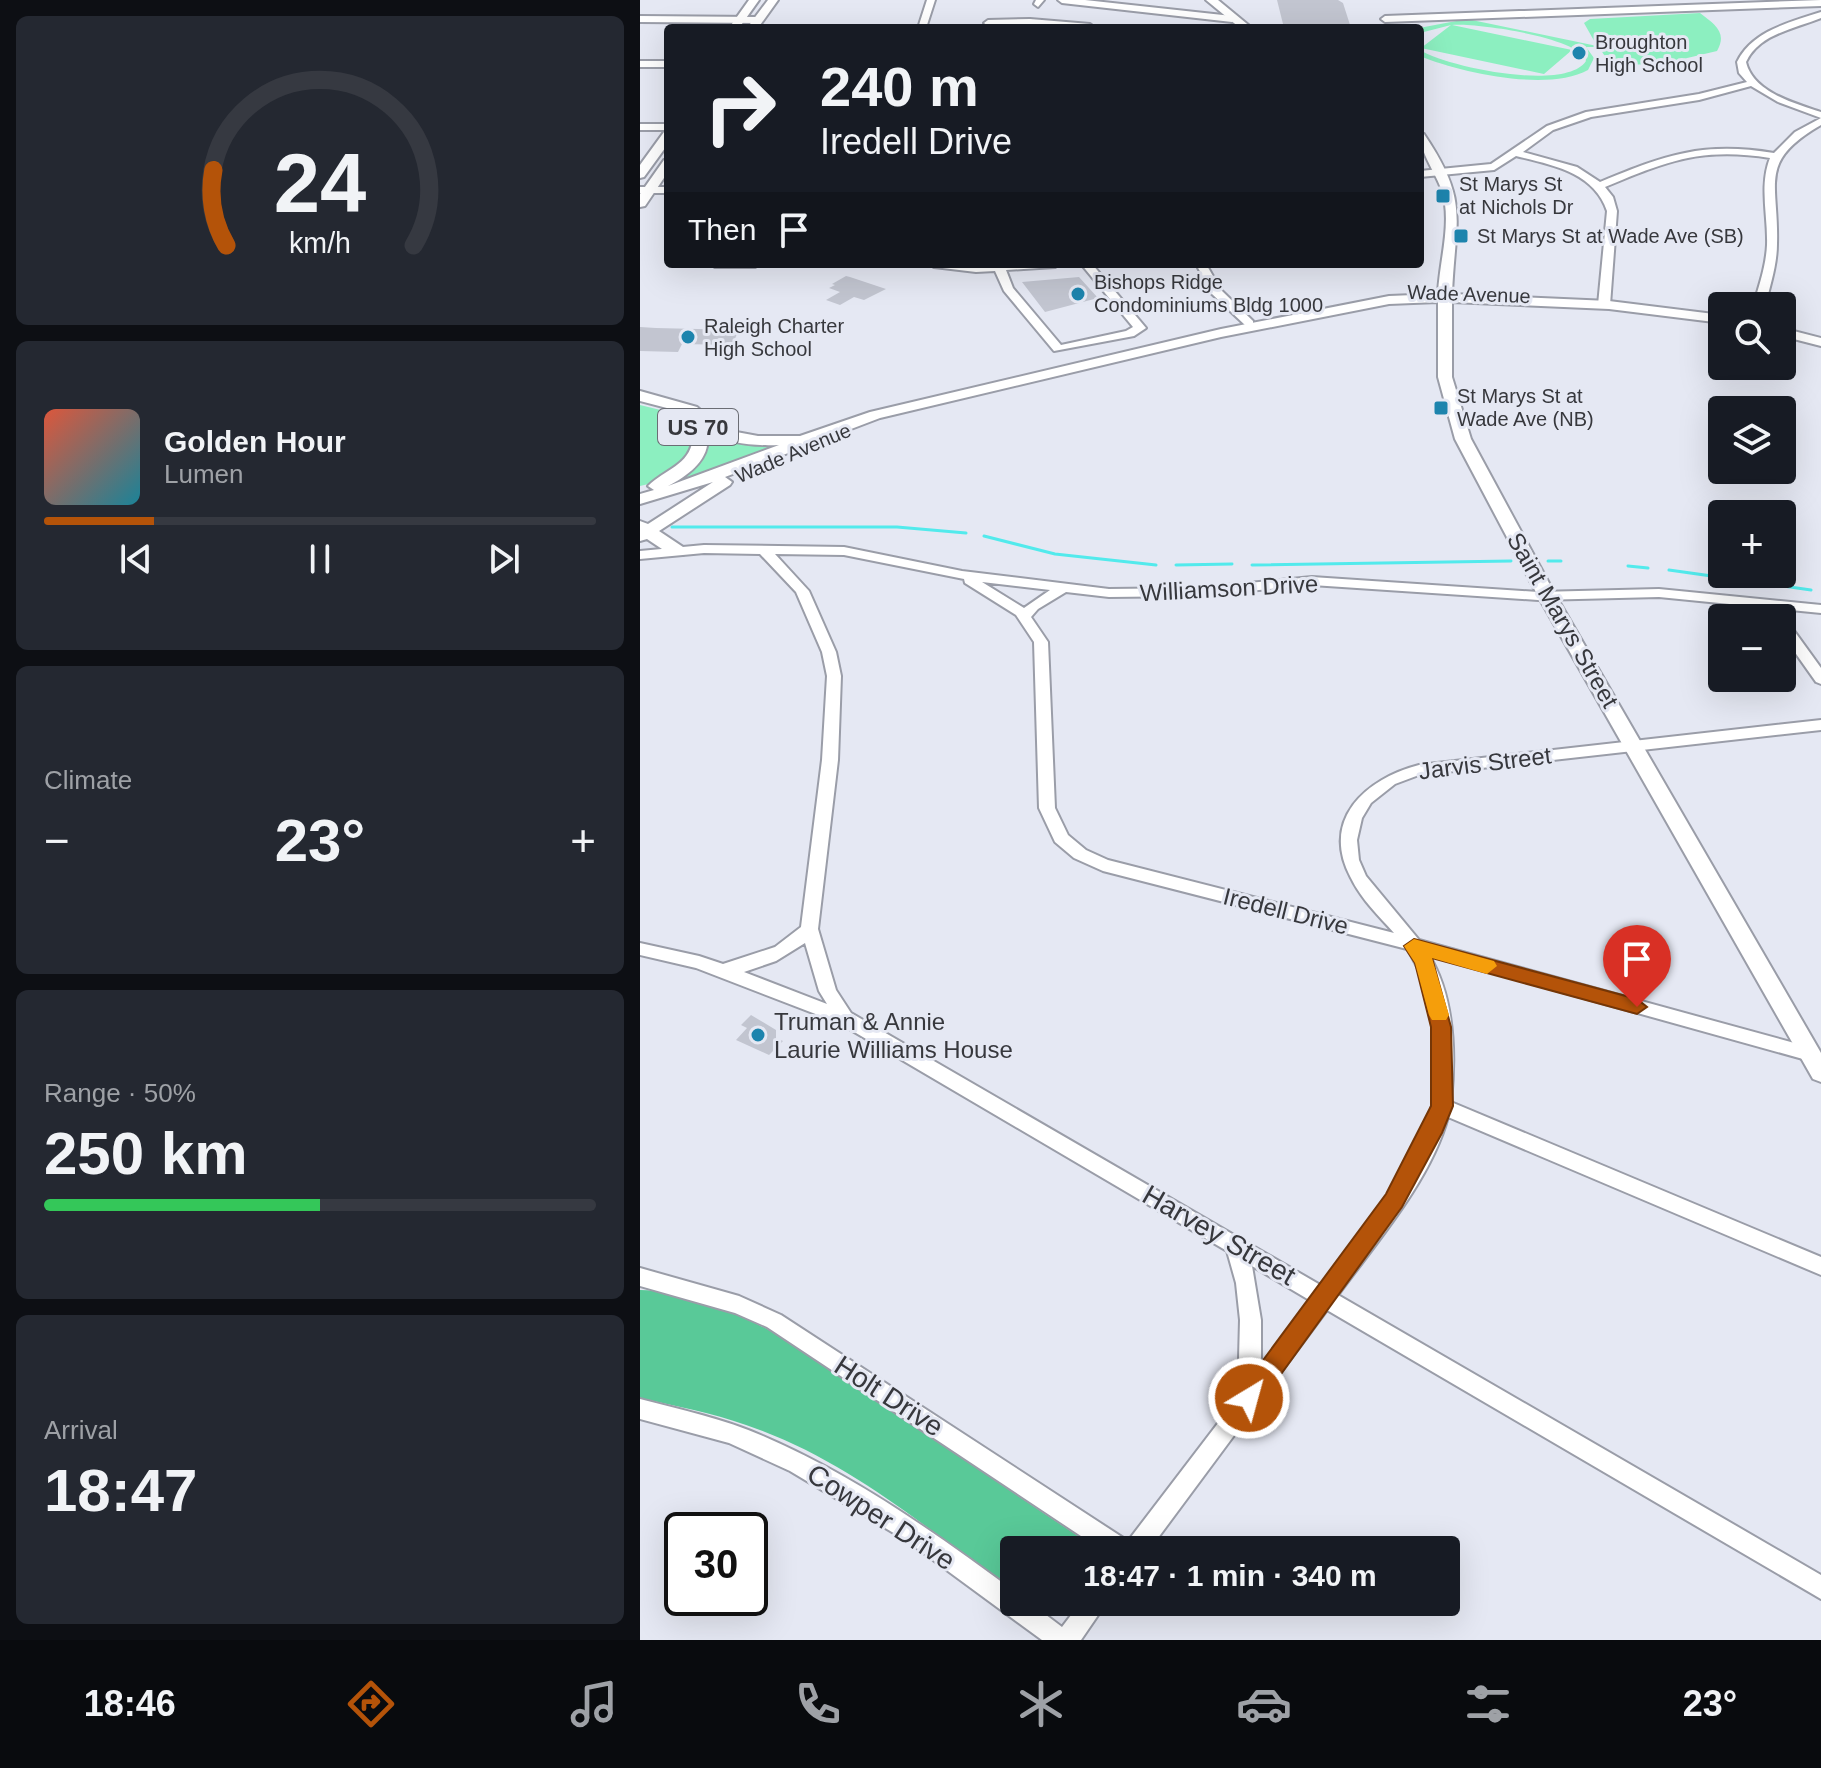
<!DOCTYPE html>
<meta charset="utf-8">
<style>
body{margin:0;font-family:Arial,sans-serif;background:#242831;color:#f1f3f6;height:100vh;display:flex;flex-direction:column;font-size:30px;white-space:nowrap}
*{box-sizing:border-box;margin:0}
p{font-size:26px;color:#9ea1a6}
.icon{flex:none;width:44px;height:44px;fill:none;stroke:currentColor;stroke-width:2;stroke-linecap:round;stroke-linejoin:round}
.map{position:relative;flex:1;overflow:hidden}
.side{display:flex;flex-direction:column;gap:16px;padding:16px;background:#0d0f14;width:640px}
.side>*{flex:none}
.banner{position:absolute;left:24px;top:24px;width:760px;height:244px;border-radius:8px;box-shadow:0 8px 32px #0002;background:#171b24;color:#f1f3f6;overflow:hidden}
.fabs{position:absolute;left:1068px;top:292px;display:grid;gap:16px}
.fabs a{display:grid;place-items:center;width:88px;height:88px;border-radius:8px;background:#171b24;box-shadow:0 8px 32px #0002;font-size:40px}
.speed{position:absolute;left:24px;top:1512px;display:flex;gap:16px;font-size:40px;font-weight:700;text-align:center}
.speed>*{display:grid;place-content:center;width:104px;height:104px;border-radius:50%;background:#171b24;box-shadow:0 8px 32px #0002;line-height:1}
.speed .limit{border:4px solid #111;border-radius:12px;background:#fff;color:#111}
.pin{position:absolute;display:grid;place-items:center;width:68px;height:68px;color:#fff;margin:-82px -34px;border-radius:50% 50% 50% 0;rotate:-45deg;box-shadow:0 0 8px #0007}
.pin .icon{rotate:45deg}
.me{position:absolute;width:88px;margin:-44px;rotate:37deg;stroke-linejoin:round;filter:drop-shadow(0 0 6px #0008)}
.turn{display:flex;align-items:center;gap:28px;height:168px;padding:0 24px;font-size:36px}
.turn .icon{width:104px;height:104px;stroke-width:2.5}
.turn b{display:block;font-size:56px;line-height:68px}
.then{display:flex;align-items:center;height:76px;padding:0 24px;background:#0003;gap:16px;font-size:30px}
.big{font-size:60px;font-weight:700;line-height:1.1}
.side .card{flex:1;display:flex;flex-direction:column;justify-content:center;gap:12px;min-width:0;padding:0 28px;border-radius:12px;background:#242831}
.side .dial{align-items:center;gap:0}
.dial svg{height:208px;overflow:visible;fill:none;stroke:#363941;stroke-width:7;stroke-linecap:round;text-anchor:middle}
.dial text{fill:#f1f3f6;stroke:none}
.song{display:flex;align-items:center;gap:24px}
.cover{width:96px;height:96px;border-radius:12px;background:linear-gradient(135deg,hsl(10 70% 55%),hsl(190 70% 35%))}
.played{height:8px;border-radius:4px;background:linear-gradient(90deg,#b45309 20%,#363941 20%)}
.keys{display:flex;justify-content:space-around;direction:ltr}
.heat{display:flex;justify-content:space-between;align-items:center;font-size:44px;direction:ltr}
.charge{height:12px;border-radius:6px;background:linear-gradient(90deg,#34c759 50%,#363941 0)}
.trip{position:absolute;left:360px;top:1536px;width:460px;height:80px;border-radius:8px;background:#171b24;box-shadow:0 8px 32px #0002;font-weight:700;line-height:80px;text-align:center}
.menu{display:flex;height:128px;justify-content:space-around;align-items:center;background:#090b0e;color:#9ea1a6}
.menu .icon{width:56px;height:56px}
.menu .current{color:#b45309}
.menu b{font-size:36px;color:#f1f3f6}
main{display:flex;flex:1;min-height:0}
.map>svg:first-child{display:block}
</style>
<main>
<section class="side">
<div class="card dial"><svg viewBox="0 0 100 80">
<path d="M14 69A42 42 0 1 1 86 69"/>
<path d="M14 69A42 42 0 0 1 9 40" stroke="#b45309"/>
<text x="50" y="56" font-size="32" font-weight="700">24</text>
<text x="50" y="72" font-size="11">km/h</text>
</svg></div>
<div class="card">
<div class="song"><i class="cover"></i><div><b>Golden Hour</b><p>Lumen</p></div></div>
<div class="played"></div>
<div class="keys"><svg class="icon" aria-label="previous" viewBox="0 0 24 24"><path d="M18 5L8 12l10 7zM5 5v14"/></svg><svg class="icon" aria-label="pause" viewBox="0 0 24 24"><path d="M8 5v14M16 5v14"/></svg><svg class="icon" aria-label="next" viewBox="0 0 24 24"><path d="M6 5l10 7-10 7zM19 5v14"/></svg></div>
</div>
<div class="card"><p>Climate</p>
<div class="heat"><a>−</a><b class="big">23°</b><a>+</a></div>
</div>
<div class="card"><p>Range · 50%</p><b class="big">250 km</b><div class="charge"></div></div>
<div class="card"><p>Arrival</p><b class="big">18:47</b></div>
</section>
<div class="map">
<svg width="1181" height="1640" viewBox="0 0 1181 1640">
<rect width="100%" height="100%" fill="#e5e8f3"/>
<path fill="#8cefc0" d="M1060,13c14,11 28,19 17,38l-51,12 -55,3 -12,-19h-13l8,11 -6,12c-40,22 -127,3 -168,-14v-6c27,17 146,42 166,11 -6,-24 -110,-38 -134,-36l120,25 -28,24 -123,-26 30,-23 -31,8 -1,-5 48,-9 130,27 -13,-23 6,-4z
M0,405l37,9 17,18v21l-33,28 -21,5z
M64,428l75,15 -34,17 -77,26c24,-16 42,-27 36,-58z"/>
<path fill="#59c998" d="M0,1290c100,1 227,101 307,157 50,35 101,69 152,103h-85v43c-84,-63 -167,-134 -268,-168 -34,-12 -70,-19 -106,-27z"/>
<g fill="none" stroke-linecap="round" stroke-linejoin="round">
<path stroke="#52eaec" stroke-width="3" d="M32,527h225l69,6
M344,536l71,18 101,11
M908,561h13
M536,565l56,-1
M612,565l259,-4
M988,566l20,2
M1029,570l142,20"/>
</g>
<path fill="#c2c5d0" d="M637,0h61l5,3 8,25h-67z
M206,276l4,1 36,12 -22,11 -10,-3 -14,8 -14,-5 14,-8 -11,-4 6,-3 -3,-1z
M439,277l19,21 -53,14 -23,-30z
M0,327l16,1 83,2 -7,15 -50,-1 -4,8 -38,-1z
M111,1015l25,15v8l7,3 -14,14 -33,-15 11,-12 -6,-3z"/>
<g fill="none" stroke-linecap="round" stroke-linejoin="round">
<defs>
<path id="minor" d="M287,0h8l-9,28h-8z
M396,0h8l-6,7 -4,-3z
M418,0h27l147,16 4,3 -4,3 -170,-19z
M1181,0v6l-436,16 -4,-3 4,-3z
M1181,12v6c-27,11 -62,16 -75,44 7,30 48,41 75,50v6l-43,-16 -27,-16 -52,14 -108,17 -38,13 -30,22 54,15 23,15c65,-27 103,-41 174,-29l21,-21 26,-14v7c-64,37 -42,57 -44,119 0,21 -7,42 -12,62h-12c6,-20 13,-40 14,-61 1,-29 -8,-59 3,-87 -68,-11 -103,3 -165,29l8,10 4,14 -7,94 -6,3 -6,-3 9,-94c-13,-39 -55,-46 -91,-55l-22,14 -74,7v-6l71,-7 56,-38 39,-14 113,-18 48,-12 -8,-9 -2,-11c15,-31 53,-40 84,-50z
M0,16l117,1 4,3 -4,3 -117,-1z
M390,19l60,5 4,3 -106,-1 -4,-3 4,-3z
M0,61h28v6h-28z
M0,124h28v6h-28z
M0,187h28v6h-28z
M70,264h50l-5,3h-40z
M289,264h131l-5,3 -49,3 7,18 48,57 65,-14 7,-4 -52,-63h11l54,64 -12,8 -80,15 -50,-60 -9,-20 -19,1 -42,-5z
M556,264h10l15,26 32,31v4h-8l-33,-31z
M64,545l140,2 118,24 147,18 88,-1 115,-11 226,15 121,-3 162,16v8l-162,-16 -121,3 -226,-15 -115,11 -88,1 -43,-5 -28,17 -7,8 17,25 7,166 13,27 18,15 22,10 286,73c-15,-17 -33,-34 -43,-55 -31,-58 14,-99 68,-113l402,-45v10l-402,45 -24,9 -24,19 -9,15 -5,22 2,20 7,16 53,64 397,109 3,5 -3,5 -6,2 -381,-106c26,43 27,98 22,147l370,155v18l-373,-158c-17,63 -72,126 -110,178l483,280v24l-494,-289 -178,240h-47l-335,-223 -32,-14 -95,-27v-18l99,28 42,19 347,226 110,-144 2,-77 -4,-37 -9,-32 -388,-228 -143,-55 -56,-13v-12l59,13 24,8 52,-17 26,-20 21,-167 5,-84 -5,-24 -26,-60 -36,-38 -56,-1 -64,6v-8zM135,554l69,1 120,24 1,4 51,32 18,27 5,166 16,34 19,16 29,13 304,78c17,26 25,55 27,87 2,28 3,58 -6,85 -18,58 -70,116 -106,165l-471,-273 -15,-23 -18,-61 20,-169 3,-84 -5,-24 -27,-61zM342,582l68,8 -26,18zM165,943l14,48 8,13 -83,-32 32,-11zM612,1266l59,35 -50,66v-47z
M1142,620l5,1 34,47v16l-5,-2 -34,-48z
M0,1399c42,11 84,20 123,37 91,39 172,97 251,155v11h15l33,25 19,-25h26l-26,38h-39l-135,-99 -117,-70 -61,-28 -89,-24z"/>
<path id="major" d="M109,0h10l-20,28h-10z
M128,0h10l-20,28h-11z
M566,0h12l34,28h-12z
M28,131v13l-24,33 -4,1v-13l24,-33z
M780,133l4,1c46,68 31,85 28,160l157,7 113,14v8l-113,-14 -157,-7v75l19,62 85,157 265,457v29l-8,-3 -275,-483 -83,-157 -17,-62v-75l-49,2 -168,33 -341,81 -155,59 7,5 -2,3 -71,46 24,16v8h-12l-24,-16 -7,2v-20l8,3 65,-42 -73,22v-10l14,-4 -6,-4c17,-17 41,-20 45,-47l-12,-22 5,-4 -46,-12v-10l57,16 22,19 12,5 27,5h42l70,-24 351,-83 168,-33 49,-2c1,-28 11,-61 7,-90 -3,-26 -25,-46 -25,-71zM66,430c21,14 48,16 73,15l-111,41c21,-11 46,-29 38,-56z
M28,159v13l-23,34 -5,1v-13l24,-34z
M1142,328l39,10v8l-39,-10z"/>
</defs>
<use href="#minor" stroke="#9a9da8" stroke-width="4"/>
<use href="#major" stroke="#9a9da8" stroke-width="4"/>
<use href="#minor" fill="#fff" fill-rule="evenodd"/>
<use href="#major" fill="#fff" fill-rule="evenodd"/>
</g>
<path fill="#b45309" stroke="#753606" stroke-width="2" d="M774,939l223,60 10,8 -10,7 -205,-56 19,69 2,79 -11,27 -40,74 -144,199 -9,3 -8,-3 -4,-8 4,-8 145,-196 45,-88v-79l-16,-64 -11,-17z"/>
<path fill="#f59e0b" d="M774,939l80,22 3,5 -10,8 -55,-16 17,57 -3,5h-14l-3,-5 -14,-52 -11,-17z"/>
<g fill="#1d84ad" stroke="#e5e8f3" stroke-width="3">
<circle cx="939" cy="53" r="8"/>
<rect x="795" y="188" width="16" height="16" rx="4"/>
<rect x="813" y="228" width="16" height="16" rx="4"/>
<circle cx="438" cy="294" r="8"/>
<circle cx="48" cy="337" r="8"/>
<rect x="793" y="400" width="16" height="16" rx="4"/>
<circle cx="118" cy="1035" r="8"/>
</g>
<g text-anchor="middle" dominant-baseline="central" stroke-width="6" stroke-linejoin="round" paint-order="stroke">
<g font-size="20" fill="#37383d" stroke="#e5e8f3" text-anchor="start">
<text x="955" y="42">Broughton<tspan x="955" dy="23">High School</tspan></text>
<text x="819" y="184">St Marys St<tspan x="819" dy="23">at Nichols Dr</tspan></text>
<text x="837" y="236">St Marys St at Wade Ave (SB)</text>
<text x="454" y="282">Bishops Ridge<tspan x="454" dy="23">Condominiums Bldg 1000</tspan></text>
<text x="64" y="326">Raleigh Charter<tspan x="64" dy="23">High School</tspan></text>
<text x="817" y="396">St Marys St at<tspan x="817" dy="23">Wade Ave (NB)</tspan></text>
</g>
<g font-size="20" fill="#37383d" stroke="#e5e8f3">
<text transform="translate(829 294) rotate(2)">Wade Avenue</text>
<text transform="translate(153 453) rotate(-23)">Wade Avenue</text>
</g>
<rect fill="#e5e8f3" stroke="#6b6d74" stroke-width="2" x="18" y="409" width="80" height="36" rx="6"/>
<g font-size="22" font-weight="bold" fill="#37383d">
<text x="58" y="427">US 70</text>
</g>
<g font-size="24" fill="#37383d" stroke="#e5e8f3">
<text transform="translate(589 588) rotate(-3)">Williamson Drive</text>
<text transform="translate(923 620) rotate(60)">Saint Marys Street</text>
<text transform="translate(845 763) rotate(-7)">Jarvis Street</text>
<text transform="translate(646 911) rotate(14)">Iredell Drive</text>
</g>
<g font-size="24" fill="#37383d" stroke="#e5e8f3" text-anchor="start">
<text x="134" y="1021">Truman &amp; Annie<tspan x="134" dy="28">Laurie Williams House</tspan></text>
</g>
<g font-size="28" fill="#37383d" stroke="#e5e8f3">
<text transform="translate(579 1235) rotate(30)">Harvey Street</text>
<text transform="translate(249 1396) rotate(33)">Holt Drive</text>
<text transform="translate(241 1517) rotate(33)">Cowper Drive</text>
</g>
</g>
</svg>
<div class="fabs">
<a><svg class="icon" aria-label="search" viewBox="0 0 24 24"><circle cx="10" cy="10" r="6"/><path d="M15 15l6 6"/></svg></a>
<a><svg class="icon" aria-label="layers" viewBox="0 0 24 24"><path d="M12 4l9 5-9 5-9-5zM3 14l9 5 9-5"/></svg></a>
<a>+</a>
<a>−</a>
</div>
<div class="speed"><div class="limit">30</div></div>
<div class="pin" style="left:997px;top:1007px;background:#d93025"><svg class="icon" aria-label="arrive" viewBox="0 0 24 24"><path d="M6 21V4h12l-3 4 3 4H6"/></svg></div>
<svg class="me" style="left:609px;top:1398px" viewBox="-20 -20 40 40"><circle r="17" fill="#b45309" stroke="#fff" stroke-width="3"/><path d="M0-11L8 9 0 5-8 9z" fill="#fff"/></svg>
<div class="trip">18:47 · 1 min · 340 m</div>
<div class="banner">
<div class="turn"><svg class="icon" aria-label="right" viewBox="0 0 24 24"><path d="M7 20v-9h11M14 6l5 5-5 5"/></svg><div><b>240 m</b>Iredell Drive</div></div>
<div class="then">Then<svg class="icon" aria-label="arrive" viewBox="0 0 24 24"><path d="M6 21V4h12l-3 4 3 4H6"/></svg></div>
</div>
</div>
</main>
<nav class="menu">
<b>18:46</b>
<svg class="icon current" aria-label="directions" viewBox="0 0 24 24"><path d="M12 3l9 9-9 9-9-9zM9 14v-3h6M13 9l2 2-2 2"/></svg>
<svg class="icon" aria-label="music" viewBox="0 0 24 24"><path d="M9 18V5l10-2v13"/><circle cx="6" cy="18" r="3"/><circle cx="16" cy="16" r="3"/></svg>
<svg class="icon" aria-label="phone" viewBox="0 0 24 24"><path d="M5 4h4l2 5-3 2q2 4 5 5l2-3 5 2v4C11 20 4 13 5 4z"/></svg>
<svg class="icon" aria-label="climate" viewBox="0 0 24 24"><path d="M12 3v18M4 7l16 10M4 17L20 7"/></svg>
<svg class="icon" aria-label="car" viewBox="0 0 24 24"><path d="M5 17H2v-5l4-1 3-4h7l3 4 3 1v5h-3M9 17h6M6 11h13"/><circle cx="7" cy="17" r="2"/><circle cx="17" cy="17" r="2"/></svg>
<svg class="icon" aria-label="filters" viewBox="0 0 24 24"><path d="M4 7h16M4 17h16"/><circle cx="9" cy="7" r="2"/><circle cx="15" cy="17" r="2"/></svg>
<b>23°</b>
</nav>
